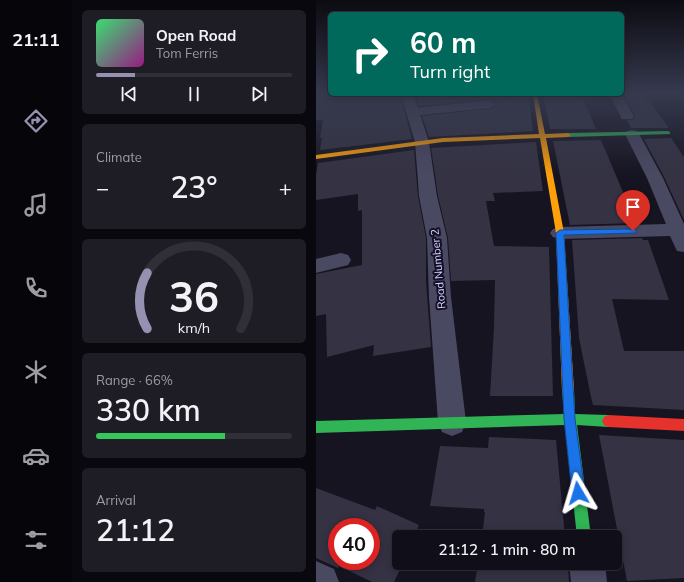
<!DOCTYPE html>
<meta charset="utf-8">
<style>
body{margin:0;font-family:Mulish,sans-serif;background:#1e1d26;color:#f1f3f6;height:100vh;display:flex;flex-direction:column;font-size:15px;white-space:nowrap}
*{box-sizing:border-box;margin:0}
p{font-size:13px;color:#9c9ca2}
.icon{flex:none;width:22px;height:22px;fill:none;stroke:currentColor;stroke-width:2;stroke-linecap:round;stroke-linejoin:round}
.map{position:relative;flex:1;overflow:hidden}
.details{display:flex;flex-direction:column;gap:10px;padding:10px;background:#09080e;width:244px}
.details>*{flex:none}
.hud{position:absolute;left:12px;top:12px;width:296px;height:84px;border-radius:6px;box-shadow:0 2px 10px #0003,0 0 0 1px #302f38;background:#00695c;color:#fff;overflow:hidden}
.speed{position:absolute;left:12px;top:518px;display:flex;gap:8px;font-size:20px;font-weight:700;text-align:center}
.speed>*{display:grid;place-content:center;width:52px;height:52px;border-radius:50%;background:#100f19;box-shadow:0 2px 10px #0003,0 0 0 1px #302f38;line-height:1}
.speed .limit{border:6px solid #d22;background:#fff;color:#111}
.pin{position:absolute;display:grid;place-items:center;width:34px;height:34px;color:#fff;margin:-41px -17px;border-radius:50% 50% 50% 0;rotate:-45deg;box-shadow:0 0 4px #0007}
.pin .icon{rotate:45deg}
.me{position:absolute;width:44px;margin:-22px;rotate:353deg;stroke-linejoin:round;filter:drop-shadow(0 0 3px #0008)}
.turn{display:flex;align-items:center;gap:14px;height:84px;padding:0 16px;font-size:18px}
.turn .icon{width:52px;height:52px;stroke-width:2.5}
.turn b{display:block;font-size:28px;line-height:34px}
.big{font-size:30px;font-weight:600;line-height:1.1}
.details .card{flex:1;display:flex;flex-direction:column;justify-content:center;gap:6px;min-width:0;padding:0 14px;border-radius:6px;background:#1e1d26}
.details .dial{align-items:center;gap:0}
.dial svg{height:104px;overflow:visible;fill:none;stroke:#302f38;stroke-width:7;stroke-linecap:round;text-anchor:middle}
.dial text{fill:#f1f3f6;stroke:none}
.song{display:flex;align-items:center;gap:12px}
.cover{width:48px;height:48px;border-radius:6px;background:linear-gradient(135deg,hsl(140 70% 55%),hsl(310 70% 35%))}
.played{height:4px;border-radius:2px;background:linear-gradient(90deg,#9591b1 20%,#302f38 20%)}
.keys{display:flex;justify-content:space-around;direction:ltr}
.heat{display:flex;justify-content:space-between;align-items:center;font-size:22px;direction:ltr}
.charge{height:6px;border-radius:3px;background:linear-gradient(90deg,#34c759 66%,#302f38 0)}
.trip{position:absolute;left:76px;top:530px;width:230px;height:40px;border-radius:6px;background:#100f19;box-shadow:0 2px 10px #0003,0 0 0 1px #302f38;font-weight:600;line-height:40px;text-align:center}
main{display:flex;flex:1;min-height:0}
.tab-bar{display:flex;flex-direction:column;width:72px;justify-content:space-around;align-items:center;background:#06060a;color:#9c9ca2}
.tab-bar .icon{width:28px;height:28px}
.tab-bar .active{color:#9591b1}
.tab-bar b{font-size:18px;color:#f1f3f6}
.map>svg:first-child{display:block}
</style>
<main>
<nav class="tab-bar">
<b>21:11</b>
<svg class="icon active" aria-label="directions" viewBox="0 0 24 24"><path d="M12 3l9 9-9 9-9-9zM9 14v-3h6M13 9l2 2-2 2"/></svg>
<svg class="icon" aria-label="music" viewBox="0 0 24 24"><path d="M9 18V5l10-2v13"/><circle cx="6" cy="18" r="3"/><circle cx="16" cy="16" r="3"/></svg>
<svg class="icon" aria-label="phone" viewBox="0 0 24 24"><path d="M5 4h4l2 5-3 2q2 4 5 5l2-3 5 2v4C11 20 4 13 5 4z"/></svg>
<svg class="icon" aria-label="climate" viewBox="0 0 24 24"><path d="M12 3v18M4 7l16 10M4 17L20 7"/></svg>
<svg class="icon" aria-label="car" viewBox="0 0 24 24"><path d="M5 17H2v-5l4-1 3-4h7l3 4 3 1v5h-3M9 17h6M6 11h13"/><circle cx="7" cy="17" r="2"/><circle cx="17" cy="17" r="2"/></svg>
<svg class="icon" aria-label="filters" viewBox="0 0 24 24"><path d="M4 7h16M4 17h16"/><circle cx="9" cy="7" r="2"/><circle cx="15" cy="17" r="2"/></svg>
</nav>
<section class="details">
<div class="card">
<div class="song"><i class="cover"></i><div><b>Open Road</b><p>Tom Ferris</p></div></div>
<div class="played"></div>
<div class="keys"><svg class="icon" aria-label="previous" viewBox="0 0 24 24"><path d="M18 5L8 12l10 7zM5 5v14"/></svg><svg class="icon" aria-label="pause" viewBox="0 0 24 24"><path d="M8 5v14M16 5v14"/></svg><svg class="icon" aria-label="next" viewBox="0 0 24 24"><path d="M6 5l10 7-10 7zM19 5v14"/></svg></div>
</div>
<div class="card"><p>Climate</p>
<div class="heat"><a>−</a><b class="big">23°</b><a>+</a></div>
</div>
<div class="card dial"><svg viewBox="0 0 100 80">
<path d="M14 69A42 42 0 1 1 86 69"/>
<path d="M14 69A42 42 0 0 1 14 26" stroke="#9591b1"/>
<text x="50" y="56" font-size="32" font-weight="700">36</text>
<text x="50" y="72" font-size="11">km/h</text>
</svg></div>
<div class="card"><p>Range · 66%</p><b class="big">330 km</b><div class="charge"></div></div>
<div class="card"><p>Arrival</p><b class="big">21:12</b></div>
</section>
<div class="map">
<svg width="368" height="582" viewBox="0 0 368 582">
<rect width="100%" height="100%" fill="#161421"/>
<path fill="#343243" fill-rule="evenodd" d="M306,93h19l5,7h2l21,28h-38l-4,-8h6l2,-5z
M18,94h66l12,45 -92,11 2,-12h-2l3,-18h-7v-24z
M99,94h113l5,37 -104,6 -7,-21 67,-7 5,-1 2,-5 -3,-3 -4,-1 -70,7z
M227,94h38l15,35h-46z
M355,138l13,19v63l-20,-43 -20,-38z
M285,140l35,83 -66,2 -17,-84z
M220,142l7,49 -50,2 2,8h-9l8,45 55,1 4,149h-63l4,-69 1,-47 -44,1 -3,-43 -10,-42 -7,-48z
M98,150l4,46 8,42v44l5,65 -58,9 1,-11 -47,12 -1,-43 -10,2v-42l46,-9v-55l-4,1v-17l-42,6v-25l2,-12z
M326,238l1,2h5l21,60 -57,-1 12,52h60v59l-91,-5 -2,-8 -12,-59 -7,-98z
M283,435l85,5v138l-57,3z
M173,437l67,3 9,97h-83l3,-25h-1v-3l-54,-3 10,-60 48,2z
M0,488l59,22 2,-4 42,19 -5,12h-15v26h4l-9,19h-22l-33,-16 -1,2 -22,-10zM21,527h34v34h-34z
M162,563h90l1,19h-94z"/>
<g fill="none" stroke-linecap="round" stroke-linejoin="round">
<path fill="#4a4962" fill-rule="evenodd" d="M85,94h12l5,14 71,-8 4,1 2,3 -2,3 -4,1 -69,7 9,27 8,54 10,42 4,59 15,125 -4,10 -10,4 -10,-4 -4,-10 -9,-125 -2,-59 -8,-42 -4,-54z
M293,94h12l13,22 -2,3h-10z
M316,130l5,1 2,3 24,44 21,46v28l-7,-1 -7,-15 -110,3 -7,-2 -3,-4 3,-4 7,-2 106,-3 -19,-46 -22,-44 2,-3z
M25,253l7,2 3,5 -3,5 -32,8v-14z
M0,561l18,8 5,13h-23z
M253,563h36l2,19h-36z"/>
<path fill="#30b455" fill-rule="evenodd" d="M352,131l2,1v2l-102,3 -3,-2 3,-2z
M252,385l4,1 2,4 1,24 33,1 4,2 2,4 -2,4 -4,2 -31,-2 14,112h-14l-12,-112 -249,8v-12l248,-7 -2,-24 2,-4z"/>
<path fill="#ff9f0a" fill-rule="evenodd" d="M217,94h4l8,40 23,-1 3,2 -3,2 -22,1 18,95 10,157 -2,4 -4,1 -4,-1 -2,-4 -6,-157 -16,-95 -97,4 -127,17v-4l127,-17 96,-4z"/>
<path fill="#e5322d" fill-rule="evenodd" d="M292,415l76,4v12l-76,-4 -4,-2 -2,-4 2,-4z"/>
</g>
<linearGradient id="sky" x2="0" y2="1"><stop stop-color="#0c0b12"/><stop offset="0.53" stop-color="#363a4e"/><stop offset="1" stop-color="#363a4e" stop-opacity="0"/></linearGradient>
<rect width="368" height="175" fill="url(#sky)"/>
<path fill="#1a73e8" stroke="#114b97" d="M317,229h3v4l-72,2 11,184 10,74 -2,4 -5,2 -4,-2 -2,-4 -8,-74 -8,-186 4,-3z"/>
<g text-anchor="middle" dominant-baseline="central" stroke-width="4" stroke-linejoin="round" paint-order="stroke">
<g font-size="11" fill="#d9d4ff" stroke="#130f26">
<text transform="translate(122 269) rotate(-95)">Road Number 2</text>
</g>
</g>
</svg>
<div class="speed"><div class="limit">40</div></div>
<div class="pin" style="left:317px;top:231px;background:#d93025"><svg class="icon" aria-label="arrive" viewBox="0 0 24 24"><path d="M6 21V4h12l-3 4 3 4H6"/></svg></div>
<svg class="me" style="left:262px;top:493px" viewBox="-20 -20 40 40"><path d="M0-17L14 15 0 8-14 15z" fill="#1a73e8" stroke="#fff" stroke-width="4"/></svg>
<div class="trip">21:12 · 1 min · 80 m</div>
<div class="hud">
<div class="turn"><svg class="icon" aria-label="right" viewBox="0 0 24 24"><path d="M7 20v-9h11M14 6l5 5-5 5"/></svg><div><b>60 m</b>Turn right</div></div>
</div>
</div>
</main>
